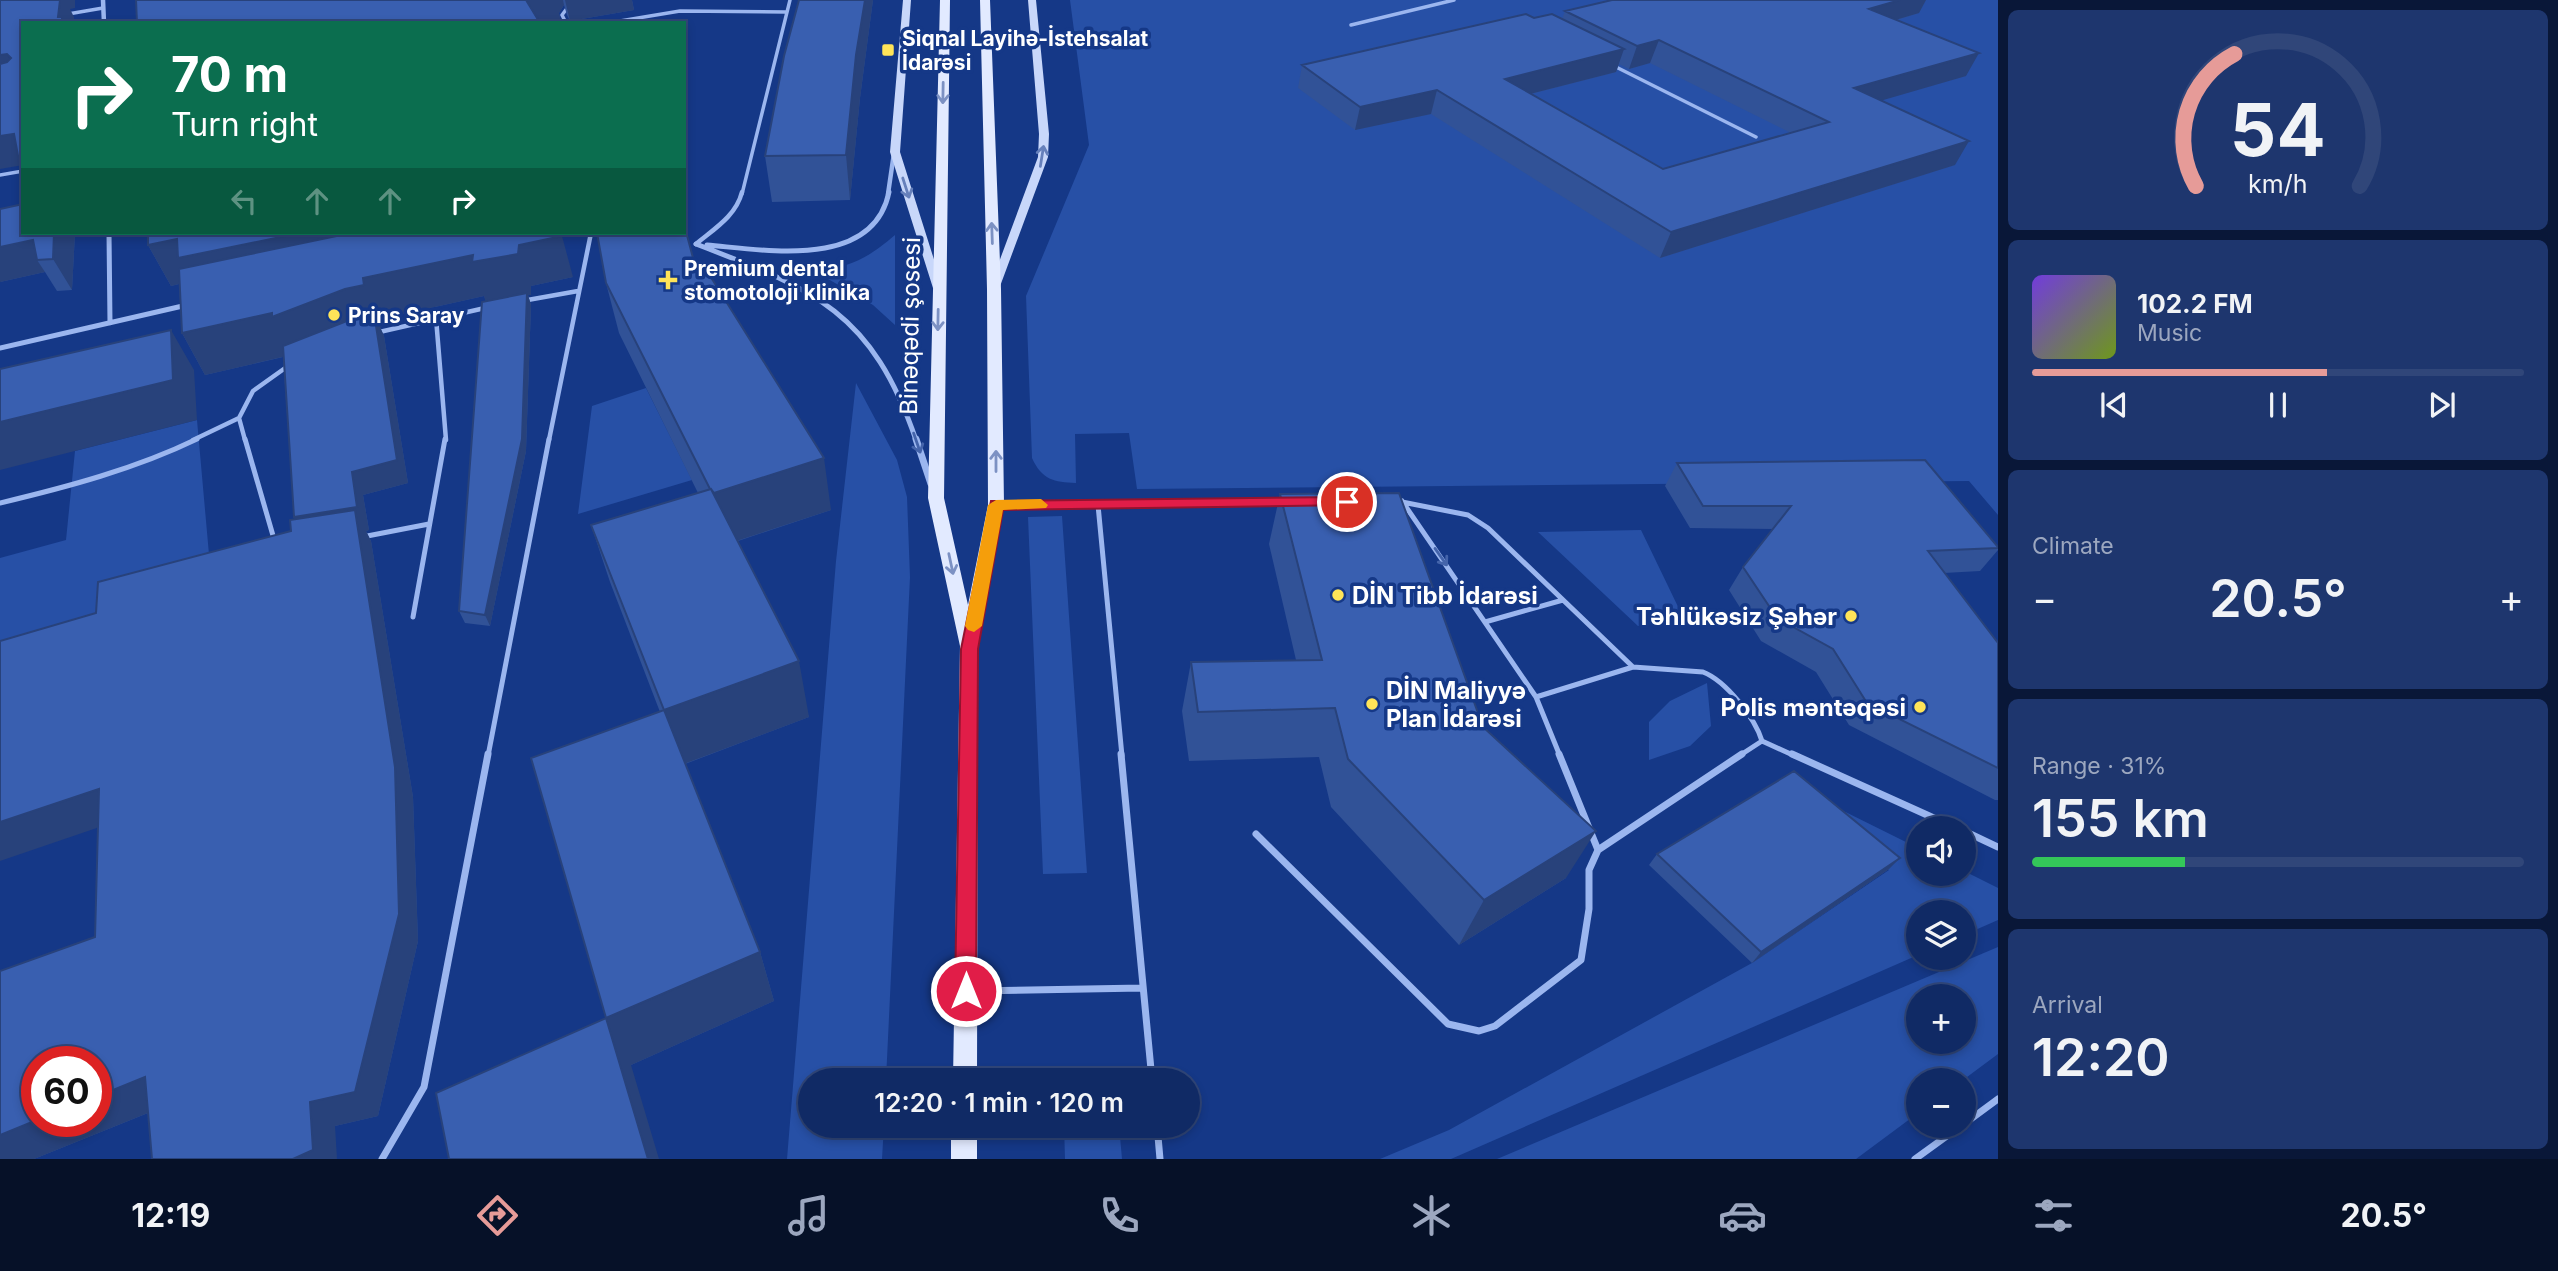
<!DOCTYPE html>
<meta charset="utf-8">
<style>
body{margin:0;font-family:Inter,sans-serif;background:#1e366e;color:#f1f3f6;height:100vh;display:flex;flex-direction:column;font-size:26px;white-space:nowrap}
*{box-sizing:border-box;margin:0}
p{font-size:23px;color:#9ca7bf}
.icon{flex:none;width:38px;height:38px;fill:none;stroke:currentColor;stroke-width:2;stroke-linecap:round;stroke-linejoin:round}
.map{position:relative;flex:1;overflow:hidden}
.panel{display:flex;flex-direction:column;gap:10px;padding:10px;background:#091738;width:560px}
.panel>*{flex:none}
.banner{position:absolute;left:21px;top:21px;width:665px;height:214px;border-radius:0px;box-shadow:0 4px 10px #0003,0 0 0 2px #304679;background:#0b6e4f;color:#fff;overflow:hidden}
.tools{position:absolute;left:1906px;top:816px;display:grid;gap:14px}
.tools a{display:grid;place-items:center;width:70px;height:70px;border-radius:50%;background:#102a65;box-shadow:0 4px 10px #0003,0 0 0 2px #304679;font-size:35px}
.speed{position:absolute;left:21px;top:1046px;display:flex;gap:14px;font-size:35px;font-weight:700;text-align:center}
.speed>*{display:grid;place-content:center;width:91px;height:91px;border-radius:50%;background:#102a65;box-shadow:0 4px 10px #0003,0 0 0 2px #304679;line-height:1}
.speed .limit{border:10px solid #d22;background:#fff;color:#111}
.pin{position:absolute;display:grid;place-items:center;width:60px;height:60px;color:#fff;margin:-30px;border:4px solid #fff;border-radius:50%;box-shadow:0 2px 7px #0007}
.me{position:absolute;width:77px;margin:-38px;rotate:0deg;stroke-linejoin:round;filter:drop-shadow(0 0 5px #0008)}
.turn{display:flex;align-items:center;gap:24px;height:147px;padding:0 35px;font-size:32px}
.turn .icon{width:91px;height:91px;stroke-width:2.5}
.turn b{display:block;font-size:49px;line-height:60px}
.lanes{display:flex;align-items:center;height:66px;padding:0 35px;background:#0003;justify-content:center;gap:35px;direction:ltr}
.lanes .off{opacity:.35}
.big{font-size:52px;font-weight:600;line-height:1.1}
.panel .tile{flex:1;display:flex;flex-direction:column;justify-content:center;gap:10px;min-width:0;padding:0 24px;border-radius:10px;background:#1e366e}
.panel .dial{align-items:center;gap:0}
.dial svg{height:182px;overflow:visible;fill:none;stroke:#304679;stroke-width:7;stroke-linecap:round;text-anchor:middle}
.dial text{fill:#f1f3f6;stroke:none}
.song{display:flex;align-items:center;gap:21px}
.cover{width:84px;height:84px;border-radius:10px;background:linear-gradient(135deg,hsl(260 70% 55%),hsl(80 70% 35%))}
.played{height:7px;border-radius:4px;background:linear-gradient(90deg,#e69b98 60%,#304679 60%)}
.keys{display:flex;justify-content:space-around;direction:ltr}
.heat{display:flex;justify-content:space-between;align-items:center;font-size:38px;direction:ltr}
.charge{height:10px;border-radius:5px;background:linear-gradient(90deg,#34c759 31%,#304679 0)}
.trip{position:absolute;left:798px;top:1068px;width:402px;height:70px;border-radius:35px;background:#102a65;box-shadow:0 4px 10px #0003,0 0 0 2px #304679;font-weight:600;line-height:70px;text-align:center}
.dock{display:flex;height:112px;justify-content:space-around;align-items:center;background:#061128;color:#9ca7bf}
.dock .icon{width:49px;height:49px}
.dock .current{color:#e69b98}
.dock b{font-size:32px;color:#f1f3f6}
main{display:flex;flex:1;min-height:0}
.map>svg:first-child{display:block}
</style>
<main>
<div class="map">
<svg width="1998" height="1159" viewBox="0 0 1998 1159">
<rect width="100%" height="100%" fill="#153887"/>
<path fill="#2750a6" fill-rule="evenodd" d="M1070,0h928v515l-29,-34 -832,8 -8,-56 -54,1 1,49c-22,-1 -34,-3 -44,-25l-6,-162 63,-151z
M895,235v90l-22,-20 -57,-33c36,-6 51,-13 79,-37z
M856,383l41,77 10,37 3,80 -24,503h-76v45h74l-2,34h-95l49,-598z
M646,388l46,92 -114,34 14,-108z
M197,420l15,168 -212,90v-120l66,-18 9,-89z
M1062,516l25,357 -44,1 -15,-357z
M1641,530l41,85 -44,11 -100,-94z
M1707,683l4,43 -21,20 -41,14v-38l21,-21z
M1785,782l133,66v25h46v-2l34,17v32l-34,15v-23h-46v43l-467,204h-71l69,-29 303,-167 137,-93z
M1998,947v107l-35,26h-45v33l-62,46h-359zM1918,996h46v45h-46z
M1064,1125h55l3,34h-57z"/>
<g fill="none" stroke-linecap="round" stroke-linejoin="round">
<path stroke="#9bb6ef" stroke-width="3.5" d="M68,14l35,-6
M566,23l-4,-8 6,-8
M608,23l72,-12 106,1
M1351,25l103,-25
M1612,65l144,72
M0,175l23,-4
M742,194l48,-194"/>
<path stroke="#9bb6ef" stroke-width="4.5" d="M696,244c18,-15 40,-28 46,-52
M522,301l56,-10
M436,318l10,122
M375,333l110,-25
M193,440l46,-22
M245,440l-6,-22 14,-27 35,-25
M549,440l42,-207"/>
<path stroke="#9bb6ef" stroke-width="5" d="M245,439l29,100
M1397,501l71,14 20,13 145,139
M1402,501l134,196
M0,503c67,-16 135,-34 197,-64
M998,505l287,-2
M1098,505l24,251
M362,537l67,-13
M413,617l32,-178
M1485,622l78,-22
M1762,741l33,15
M488,756l61,-317
M1560,756l-24,-59 97,-30 70,5c23,9 52,46 59,69l-23,15"/>
<path stroke="#9bb6ef" stroke-width="7" d="M1121,754l31,326
M1559,754l39,96
M1792,754l164,74
M1964,831l34,16
M1256,834l192,190 31,7 16,-5 86,-66 8,-51v-39l9,-20
M1598,850l144,-96
M971,991l171,-3
M1964,1124l34,-25
M1157,1125l3,34
M382,1159l42,-72 64,-333
M1915,1159l47,-34"/>
<path stroke="#9bb6ef" stroke-width="4.5" d="M103,0l1,23
M888,194l6,-41"/>
<path stroke="#9bb6ef" stroke-width="5" d="M109,233l1,90
M696,244c120,46 176,68 220,196
M707,245c59,5 166,25 182,-53
M0,348l187,-43"/>
<path stroke="#9bb6ef" stroke-width="7" d="M916,439l15,45"/>
<path fill="#c8d7fa" fill-rule="evenodd" d="M903,0h8l-11,152 43,136 -5,3 -5,-3 -43,-136z
M1028,0h8l13,134 -1,23 -49,132 -5,3 -5,-3 49,-132 1,-23z"/>
<path fill="#e2eaff" fill-rule="evenodd" d="M940,0h10l-6,498 24,107 20,-100 -1,-216 -7,-289h10l11,289 3,216 -26,144 -1,431h-24l7,-434 -32,-148z
M951,1125h26v34h-26z"/>
</g>
<path fill="#315297" fill-rule="evenodd" d="M136,0h496l2,10 -64,11 -3,-6 -3,-10 -5,8 2,10h-424z
M799,0h74l-13,98 -10,102 -78,2 -7,-46z
M1612,0h314l-7,13 -22,7 69,56 -85,24 74,65 -295,93 -229,-144 -76,16 -57,-42 4,-23 232,-47 28,1 3,-8zM1650,63l141,70 -128,36 -132,-75 85,-22 3,-8 10,5z
M75,233l-3,57 -15,1 -12,-19 -45,10z
M148,245l425,32 -42,9v9h-3l3,10 -5,146 -36,175 -25,-3 -6,-12 27,-310 -2,-5 -103,23 1,7 -2,1 4,9 24,147 -45,12 6,35 -3,1 5,10 42,256 5,144 -40,175 -43,10 -187,-13 -114,46h-34l95,-222 3,-109 -2,-215 195,-82 4,-12 -1,-2 -11,-160 -78,18 -23,-42 -3,-49 -8,2z
M697,273l134,237 -93,31 71,176 -124,47 75,188 14,49 -143,64 -25,-47 54,-306 -50,-130 -19,-57 107,-32 -79,-160 -13,-50z
M1677,463l321,84v3l-18,21 -36,2 54,70v157h-3l-146,-75 -33,-53 -55,-31 -32,-51 14,-23 30,-38 -83,-1 -25,-42z
M1280,494l203,233 83,151 -107,67 -128,-138 -12,-50 -130,4 -7,-50 9,-49 105,-2 -27,-116z
M1657,854l232,15 -137,94 -103,-98z"/>
<path fill="#28427b" d="M0,0h75v8l-5,1 4,8v6h-12l-4,-6z
M524,0h39l1,5 -5,8 2,10h-31z
M565,0h67l2,10 -64,11z
M865,0h8l-13,98 -10,102 -4,-45 10,-100z
M1900,0h26l-7,13 -61,18 11,-22z
M1659,40l-9,23 -21,6 8,-23z
M1624,49l-8,23 -118,30 7,-23z
M1979,53l-13,23 -124,36 12,-24z
M7,54l16,28 -23,4v-31z
M1437,90l-6,24 -76,16 5,-23z
M14,134l9,31 -23,4v-33z
M1969,141l-14,24 -295,93 11,-26z
M54,233h21l-3,57 -19,-31z
M300,233h203l-312,48 -20,5 -23,-41 29,-6z
M562,236l11,41 -42,9v9h-3l3,10 -5,146 -36,175 -5,-11 1,-312 -2,-7 -103,23 1,7 -2,1 4,9 24,147 -45,12 6,35 -3,1 5,10 42,256 5,144 -40,175 -43,10 2,33h-44l17,-57 -3,-562 -13,-23 -3,-162 -86,20 -23,-42 90,-20 91,-35z
M33,240l4,20 8,12 -45,10v-35z
M171,330l23,40 3,50 -197,50v-48z
M824,458l7,52 -107,35 -12,-52z
M799,661l10,56 -128,48 -17,-55z
M99,789l27,29 -126,43v-39z
M1596,831l-30,47 -107,67 25,-45z
M1900,858l-11,11 -137,94 9,-11z
M760,952l14,49 -143,64 28,94h-11l-42,-141z
M145,1077l30,25 -141,57h-34v-24l37,-15v2h59v-25z"/>
<path fill="#395fb0" stroke="#28427b" stroke-width="2" d="M0,0h60l-2,17h4v6h-39v160l-9,-49 -14,2v-72l7,-2 4,-4 -4,-4 -7,1z
M136,0h390l14,23h-403z
M799,0h66l-9,55 -10,100 -81,1 19,-100z
M1612,0h288l-31,9 110,44 -125,35 115,53 -298,91 -234,-142 -77,17 -58,-42 224,-51 8,4 18,-4 72,35 -119,30 158,90 166,-47 -170,-82 -22,6 -72,-35z
M23,204v29h31l-1,26 -16,1 -4,-20 -33,7v-38z
M684,224l13,49 10,-2 117,187 -110,35 -3,-4h-1l-104,-206 -9,-50h87z
M148,233h152l-122,25 -1,-19 -29,6z
M351,233h209l2,3 -43,9 -1,9 -46,8 1,-7 -110,23 1,7 -19,4 -73,28v-4l-90,20 -3,-64z
M527,293l-5,146 -37,176 -26,-4 23,-309z
M374,313l23,147 -45,12 5,35 -63,10 -11,-171 74,-29z
M171,330l2,50 -173,42v-53z
M1925,460l73,87v1l-70,3 70,92v125l-131,-65 -34,-54 -56,-31 -34,-51 48,-61h-88l-26,-43z
M711,489l88,172 -135,49 -73,-185z
M1399,493l84,234 113,104 -112,69 -136,-141 -13,-51 -137,4 -7,-50 131,-2 -42,-166z
M355,510l40,257 4,147 -44,178 -45,10 3,48 -20,9h-141l-7,-82 -49,20v-35h-59v58l-37,15v-164l95,-34 4,-148 -99,33v-181l96,-28 2,-31 193,-51 -1,-11z
M664,710l96,242 -154,66 -75,-260z
M1794,771l106,87 -139,94 -104,-98z
M606,1018l42,141h-199l-13,-66z"/>
<defs><path id="oneway-shaft" d="M-6 0H5M1.5-3L5.5 0L1.5 3" fill="none" stroke-width="1.6" stroke-linecap="round" stroke-linejoin="round" transform="scale(1.75)"/></defs>
<g stroke="#7c91c3">
<use href="#oneway-shaft" transform="translate(943 93) rotate(91)"/>
<use href="#oneway-shaft" transform="translate(992 233) rotate(-92)"/>
<use href="#oneway-shaft" transform="translate(938 320) rotate(91)"/>
<use href="#oneway-shaft" transform="translate(996 461) rotate(-90)"/>
<use href="#oneway-shaft" transform="translate(951 564) rotate(78)"/>
</g>
<g stroke="#6680bb">
<use href="#oneway-shaft" transform="translate(1042 156) rotate(-81)"/>
<use href="#oneway-shaft" transform="translate(906 188) rotate(72)"/>
</g>
<g stroke="#4464ab">
<use href="#oneway-shaft" transform="translate(917 443) rotate(71)"/>
<use href="#oneway-shaft" transform="translate(1441 557) rotate(55)"/>
</g>
<path fill="#e11d48" stroke="#92132f" stroke-width="2" d="M1347,497l5,1 2,4 -2,3 -349,5 -25,139 -2,342 -3,7 -7,3 -8,-3 -3,-7 6,-342 30,-148z"/>
<path fill="#f59e0b" d="M1041,499l7,6 -2,3 -43,2 -21,116 -8,6 -6,-2 -3,-4 23,-121 8,-5z"/>
<g fill="#ffe458" stroke="#153887" stroke-width="2.5">
<rect x="881" y="43" width="14" height="14" rx="3.5"/>
<path d="M664.5 269.5h7v7h7v7h-7v7h-7v-7h-7v-7h7z"/>
<circle cx="334" cy="315" r="7"/>
<circle cx="1338" cy="595" r="7"/>
<circle cx="1851" cy="616" r="7"/>
<circle cx="1372" cy="704" r="7"/>
<circle cx="1920" cy="707" r="7"/>
</g>
<g text-anchor="middle" dominant-baseline="central" stroke-width="7" stroke-linejoin="round" paint-order="stroke">
<g font-size="21" font-weight="bold" fill="#fff" stroke="#153887" text-anchor="start">
<text x="902" y="38">Siqnal Layihə-İstehsalat<tspan x="902" dy="24">İdarəsi</tspan></text>
<text x="684" y="268">Premium dental<tspan x="684" dy="24">stomotoloji klinika</tspan></text>
<text x="348" y="315">Prins Saray</text>
</g>
<g font-size="24" fill="#fff" stroke="#153887">
<text transform="translate(910 326) rotate(-89)">Binəqədi şosesi</text>
</g>
<g font-size="24" font-weight="bold" fill="#fff" stroke="#153887" text-anchor="start">
<text x="1352" y="595">DİN Tibb İdarəsi</text>
<text x="1837" y="616" text-anchor="end">Təhlükəsiz Şəhər</text>
<text x="1386" y="690">DİN Maliyyə<tspan x="1386" dy="28">Plan İdarəsi</tspan></text>
<text x="1906" y="707" text-anchor="end">Polis məntəqəsi</text>
</g>
</g>
</svg>
<div class="tools">
<a><svg class="icon" aria-label="sound" viewBox="0 0 24 24"><path d="M4 9h4l5-4v14l-5-4H4zM17 9q2 3 0 6"/></svg></a>
<a><svg class="icon" aria-label="layers" viewBox="0 0 24 24"><path d="M12 4l9 5-9 5-9-5zM3 14l9 5 9-5"/></svg></a>
<a>+</a>
<a>−</a>
</div>
<div class="speed"><div class="limit">60</div></div>
<div class="pin" style="left:1347px;top:502px;background:#d93025"><svg class="icon" aria-label="arrive" viewBox="0 0 24 24"><path d="M6 21V4h12l-3 4 3 4H6"/></svg></div>
<svg class="me" style="left:966px;top:991px" viewBox="-20 -20 40 40"><circle r="17" fill="#e11d48" stroke="#fff" stroke-width="3"/><path d="M0-11L8 9 0 5-8 9z" fill="#fff"/></svg>
<div class="trip">12:20 · 1 min · 120 m</div>
<div class="banner">
<div class="turn"><svg class="icon" aria-label="right" viewBox="0 0 24 24"><path d="M7 20v-9h11M14 6l5 5-5 5"/></svg><div><b>70 m</b>Turn right</div></div>
<div class="lanes"><svg class="icon off" aria-label="left" viewBox="0 0 24 24"><path d="M17 20v-9H6M10 6l-5 5 5 5"/></svg><svg class="icon off" aria-label="ahead" viewBox="0 0 24 24"><path d="M12 20V5M6 11l6-6 6 6"/></svg><svg class="icon off" aria-label="ahead" viewBox="0 0 24 24"><path d="M12 20V5M6 11l6-6 6 6"/></svg><svg class="icon" aria-label="right" viewBox="0 0 24 24"><path d="M7 20v-9h11M14 6l5 5-5 5"/></svg></div>
</div>
</div>
<section class="panel">
<div class="tile dial"><svg viewBox="0 0 100 80">
<path d="M14 69A42 42 0 1 1 86 69"/>
<path d="M14 69A42 42 0 0 1 31 11" stroke="#e69b98"/>
<text x="50" y="56" font-size="32" font-weight="700">54</text>
<text x="50" y="72" font-size="11">km/h</text>
</svg></div>
<div class="tile">
<div class="song"><i class="cover"></i><div><b>102.2 FM</b><p>Music</p></div></div>
<div class="played"></div>
<div class="keys"><svg class="icon" aria-label="previous" viewBox="0 0 24 24"><path d="M18 5L8 12l10 7zM5 5v14"/></svg><svg class="icon" aria-label="pause" viewBox="0 0 24 24"><path d="M8 5v14M16 5v14"/></svg><svg class="icon" aria-label="next" viewBox="0 0 24 24"><path d="M6 5l10 7-10 7zM19 5v14"/></svg></div>
</div>
<div class="tile"><p>Climate</p>
<div class="heat"><a>−</a><b class="big">20.5°</b><a>+</a></div>
</div>
<div class="tile"><p>Range · 31%</p><b class="big">155 km</b><div class="charge"></div></div>
<div class="tile"><p>Arrival</p><b class="big">12:20</b></div>
</section>
</main>
<nav class="dock">
<b>12:19</b>
<svg class="icon current" aria-label="directions" viewBox="0 0 24 24"><path d="M12 3l9 9-9 9-9-9zM9 14v-3h6M13 9l2 2-2 2"/></svg>
<svg class="icon" aria-label="music" viewBox="0 0 24 24"><path d="M9 18V5l10-2v13"/><circle cx="6" cy="18" r="3"/><circle cx="16" cy="16" r="3"/></svg>
<svg class="icon" aria-label="phone" viewBox="0 0 24 24"><path d="M5 4h4l2 5-3 2q2 4 5 5l2-3 5 2v4C11 20 4 13 5 4z"/></svg>
<svg class="icon" aria-label="climate" viewBox="0 0 24 24"><path d="M12 3v18M4 7l16 10M4 17L20 7"/></svg>
<svg class="icon" aria-label="car" viewBox="0 0 24 24"><path d="M5 17H2v-5l4-1 3-4h7l3 4 3 1v5h-3M9 17h6M6 11h13"/><circle cx="7" cy="17" r="2"/><circle cx="17" cy="17" r="2"/></svg>
<svg class="icon" aria-label="filters" viewBox="0 0 24 24"><path d="M4 7h16M4 17h16"/><circle cx="9" cy="7" r="2"/><circle cx="15" cy="17" r="2"/></svg>
<b>20.5°</b>
</nav>
